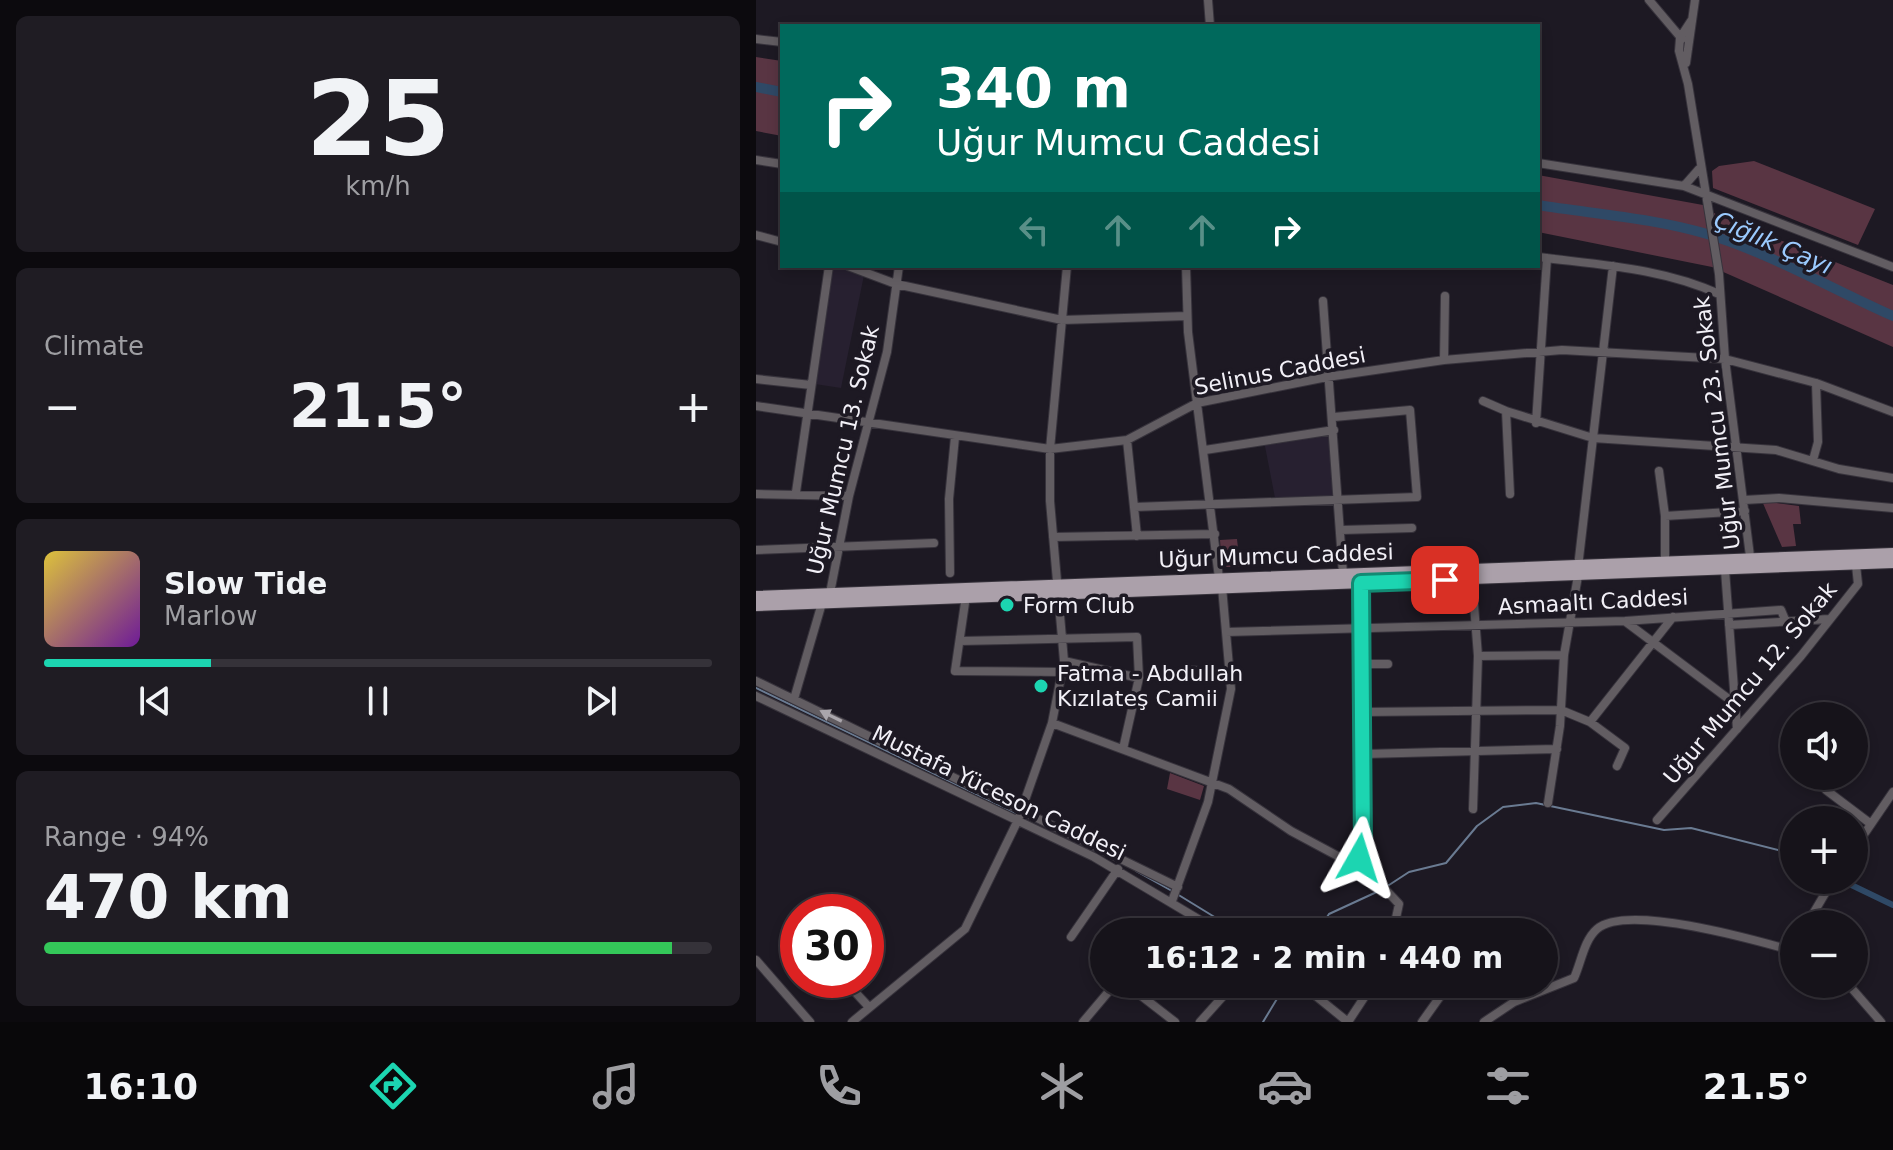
<!DOCTYPE html>
<meta charset="utf-8">
<style>
body{margin:0;font-family:"DejaVu Sans",sans-serif;background:#1f1c23;color:#f1f3f6;height:100vh;display:flex;flex-direction:column;font-size:30px;white-space:nowrap}
*{box-sizing:border-box;margin:0}
p{font-size:26px;color:#9e9ea2}
.icon{flex:none;width:44px;height:44px;fill:none;stroke:currentColor;stroke-width:2;stroke-linecap:round;stroke-linejoin:round}
.map{position:relative;flex:1;overflow:hidden}
.sheet{display:flex;flex-direction:column;gap:16px;padding:16px;background:#0c0a0e;width:756px}
.sheet>*{flex:none}
.banner{position:absolute;left:24px;top:24px;width:760px;height:244px;border-radius:0px;box-shadow:0 4px 12px #0003,0 0 0 2px #353239;background:#00695c;color:#fff;overflow:hidden}
.fabs{position:absolute;left:1024px;top:702px;display:grid;gap:16px}
.fabs a{display:grid;place-items:center;width:88px;height:88px;border-radius:50%;background:#16131a;box-shadow:0 4px 12px #0003,0 0 0 2px #353239;font-size:40px}
.speed{position:absolute;left:24px;top:894px;display:flex;gap:16px;font-size:40px;font-weight:700;text-align:center}
.speed>*{display:grid;place-content:center;width:104px;height:104px;border-radius:50%;background:#16131a;box-shadow:0 4px 12px #0003,0 0 0 2px #353239;line-height:1}
.speed .limit{border:12px solid #d22;background:#fff;color:#111}
.pin{position:absolute;display:grid;place-items:center;width:68px;height:68px;color:#fff;margin:-34px;border-radius:16px;box-shadow:0 4px 12px #0006}
.me{position:absolute;width:88px;margin:-44px;rotate:6deg;stroke-linejoin:round;filter:drop-shadow(0 0 6px #0008)}
.turn{display:flex;align-items:center;gap:28px;height:168px;padding:0 24px;font-size:36px}
.turn .icon{width:104px;height:104px;stroke-width:2.5}
.turn b{display:block;font-size:56px;line-height:68px}
.lanes{display:flex;align-items:center;height:76px;padding:0 24px;background:#0003;justify-content:center;gap:40px;direction:ltr}
.lanes .off{opacity:.35}
.big{font-size:60px;font-weight:700;line-height:1.1}
.sheet .tile{flex:1;display:flex;flex-direction:column;justify-content:center;gap:12px;min-width:0;padding:0 28px;border-radius:12px;background:#1f1c23}
.sheet .dial{align-items:center;gap:0}
.dial b{font-size:104px;line-height:1}
.song{display:flex;align-items:center;gap:24px}
.cover{width:96px;height:96px;border-radius:12px;background:linear-gradient(135deg,hsl(50 70% 55%),hsl(280 70% 35%))}
.played{height:8px;border-radius:4px;background:linear-gradient(90deg,#1cd5b1 25%,#353239 25%)}
.keys{display:flex;justify-content:space-around;direction:ltr}
.heat{display:flex;justify-content:space-between;align-items:center;font-size:44px;direction:ltr}
.charge{height:12px;border-radius:6px;background:linear-gradient(90deg,#34c759 94%,#353239 0)}
.trip{position:absolute;left:334px;top:918px;width:468px;height:80px;border-radius:40px;background:#16131a;box-shadow:0 4px 12px #0003,0 0 0 2px #353239;font-weight:700;line-height:80px;text-align:center}
.tabs{display:flex;height:128px;justify-content:space-around;align-items:center;background:#09080a;color:#9e9ea2}
.tabs .icon{width:56px;height:56px}
.tabs .on{color:#1cd5b1}
.tabs b{font-size:36px;color:#f1f3f6}
main{display:flex;flex:1;min-height:0}
.map>svg:first-child{display:block}
</style>
<main>
<section class="sheet">
<div class="tile dial"><b>25</b><p>km/h</p></div>
<div class="tile"><p>Climate</p>
<div class="heat"><a>−</a><b class="big">21.5°</b><a>+</a></div>
</div>
<div class="tile">
<div class="song"><i class="cover"></i><div><b>Slow Tide</b><p>Marlow</p></div></div>
<div class="played"></div>
<div class="keys"><svg class="icon" aria-label="previous" viewBox="0 0 24 24"><path d="M18 5L8 12l10 7zM5 5v14"/></svg><svg class="icon" aria-label="pause" viewBox="0 0 24 24"><path d="M8 5v14M16 5v14"/></svg><svg class="icon" aria-label="next" viewBox="0 0 24 24"><path d="M6 5l10 7-10 7zM19 5v14"/></svg></div>
</div>
<div class="tile"><p>Range · 94%</p><b class="big">470 km</b><div class="charge"></div></div>
</section>
<div class="map">
<svg width="1137" height="1022" viewBox="0 0 1137 1022">
<rect width="100%" height="100%" fill="#1d1923"/>
<path fill="#272030" d="M85,266l23,9 -23,113 -26,-4 17,-117z
M575,430l5,66 -61,2 -11,-57z"/>
<path fill="#593543" d="M0,57l26,4v75l-26,-5z
M998,161l121,48 -17,36 -145,-57 -1,-17 7,-5z
M782,175l165,30 14,10 176,70v62l-181,-80 -174,-35z
M1006,501l37,5 2,18h-8l3,22 -14,1z
M481,539l3,28h-18l-2,-27z
M414,773l34,13 -4,14 -33,-11z"/>
<g fill="none" stroke-linecap="round" stroke-linejoin="round">
<path stroke="#6a7b92" stroke-width="2" d="M0,688l262,126
M380,871l36,20
M630,887l23,-15 37,-9 31,-37 26,-19 33,-4 128,27 27,-2 103,26
M421,894l62,38
M561,932l12,-18 52,-24
M507,1022l23,-38"/>
<path stroke="#2f4966" stroke-width="6" d="M1085,880l52,25"/>
<path stroke="#2f4966" stroke-width="10" d="M0,87l26,5
M782,205c56,9 115,13 169,29 65,20 125,55 186,82"/>
<defs>
<path id="minor" d="M452,0l2,26
M893,0l33,39
M935,21l-11,17 -1,13 9,33 31,190 6,85 26,205
M0,39l26,3
M930,63l9,-63
M0,160l26,4
M782,163l146,23
M943,169l-15,17 209,81
M0,235l26,7
M782,257c62,8 124,11 181,37
M92,266l48,18 166,36 125,-4
M430,266l2,66 31,246
M567,301l20,273
M688,360l1,-64
M0,379l55,6
M727,401l23,10
M0,406l294,43 77,-9 70,-37 130,-26 117,-17 118,-10 163,9 91,24 77,29
M780,423l11,-165
M371,440l10,96
M449,450l129,-20
M1057,460l5,-18 -2,-59
M903,471l6,45v47
M40,492l33,-226
M0,494l93,2
M754,494l-4,-83 87,27 183,12 63,19 54,9
M988,500l35,-2 114,10
M378,507l283,-10 -7,-87 -76,7
M909,516l80,-5
M585,530l71,-2
M297,537l162,-3
M0,550l178,-7
M822,567l35,-301
M969,570l12,159
M194,573l-1,-74 6,-62
M716,579l6,77 86,-1
M74,593l19,-97 38,-144 12,-86
M210,596l-11,75 107,1
M870,622l108,81
M973,625l100,-6
M470,632l399,-11 156,-11 5,12
M204,641l177,-4 2,41 -16,71
M308,661l75,17
M607,664h25
M436,670l39,6
M0,681l422,206
M0,696l338,161 126,75
M38,699l28,-96
M607,712l198,-2 29,12 83,-105
M834,722l35,26 -8,18
M296,723l177,66 62,42 56,30h7l9,-10 -2,-268
M608,754l193,-5
M1070,790l45,34
M792,803l12,-77 4,-71 14,-79
M717,809l5,-153
M901,820l144,-164 57,-72 -2,-19
M1098,849l39,-57
M601,859l42,45 -6,28
M416,901l36,-99 23,-113 -9,-102
M1051,924l26,-44
M730,932l6,-9
M315,937l47,-68
M0,960l54,62
M88,980l24,26
M370,984l49,38
M545,984l47,38
M723,984h1
M1092,984l33,38
M96,1022l113,-93 53,-109 34,-97 12,-62 -14,-160v-52l17,-183
M327,1022l32,-38
M444,1022l34,-38
M592,1022l25,-38
M666,1022l27,-38
M728,1022l30,-20 60,-24c7,-15 10,-38 23,-49 30,-26 158,11 197,22"/>
<path id="major" d="M0,596l1137,-43
M0,606l1137,-43"/>
</defs>
<use href="#minor" stroke="#37333c" stroke-width="10"/>
<use href="#major" stroke="#37333c" stroke-width="12"/>
<use href="#minor" stroke="#625d62" stroke-width="8"/>
<use href="#major" stroke="#aba0aa" stroke-width="10"/>
</g>
<defs><path id="oneway-solid" d="M-6-.8H1V-3.2L6.5 0L1 3.2V.8H-6Z" transform="scale(2)"/></defs>
<use fill="#aaa6ac" href="#oneway-solid" transform="translate(75 716) rotate(-154)"/>
<g fill="none" stroke-linecap="round" stroke-linejoin="round">
<defs>
<path id="route" d="M603,858l4,-7 -2,-268 84,-3"/>
</defs>
<use href="#route" stroke="#128a73" stroke-width="20"/>
<use href="#route" stroke="#1cd5b1" stroke-width="14"/>
</g>
<g fill="#1cd5b1" stroke="#1d1923" stroke-width="3">
<circle cx="251" cy="605" r="8"/>
<circle cx="285" cy="686" r="8"/>
</g>
<g text-anchor="middle" dominant-baseline="central" stroke-width="7" stroke-linejoin="round" paint-order="stroke">
<g font-size="22" fill="#f2f0f7" stroke="#1d1923">
<text transform="translate(524 371) rotate(-11)">Selinus Caddesi</text>
<text transform="translate(961 423) rotate(-97)">Uğur Mumcu 23. Sokak</text>
<text transform="translate(87 450) rotate(-77)">Uğur Mumcu 13. Sokak</text>
<text transform="translate(520 556) rotate(-2)">Uğur Mumcu Caddesi</text>
<text transform="translate(837 602) rotate(-3)">Asmaaltı Caddesi</text>
<text transform="translate(994 683) rotate(-50)">Uğur Mumcu 12. Sokak</text>
<text transform="translate(243 793) rotate(26)">Mustafa Yüceson Caddesi</text>
</g>
<g font-size="22" fill="#f2f0f7" stroke="#1d1923" text-anchor="start">
<text x="267" y="605">Form Club</text>
<text x="301" y="673">Fatma - Abdullah<tspan x="301" dy="25">Kızılateş Camii</tspan></text>
</g>
<g font-size="24" font-style="italic" fill="#9bcafe" stroke="#1d1923">
<text transform="translate(1017 243) rotate(23)">Çığlık Çayı</text>
</g>
</g>
</svg>
<div class="fabs">
<a><svg class="icon" aria-label="sound" viewBox="0 0 24 24"><path d="M4 9h4l5-4v14l-5-4H4zM17 9q2 3 0 6"/></svg></a>
<a>+</a>
<a>−</a>
</div>
<div class="speed"><div class="limit">30</div></div>
<div class="pin" style="left:689px;top:580px;background:#d93025"><svg class="icon" aria-label="arrive" viewBox="0 0 24 24"><path d="M6 21V4h12l-3 4 3 4H6"/></svg></div>
<svg class="me" style="left:603px;top:858px" viewBox="-20 -20 40 40"><path d="M0-17L14 15 0 8-14 15z" fill="#1cd5b1" stroke="#fff" stroke-width="4"/></svg>
<div class="trip">16:12 · 2 min · 440 m</div>
<div class="banner">
<div class="turn"><svg class="icon" aria-label="right" viewBox="0 0 24 24"><path d="M7 20v-9h11M14 6l5 5-5 5"/></svg><div><b>340 m</b>Uğur Mumcu Caddesi</div></div>
<div class="lanes"><svg class="icon off" aria-label="left" viewBox="0 0 24 24"><path d="M17 20v-9H6M10 6l-5 5 5 5"/></svg><svg class="icon off" aria-label="ahead" viewBox="0 0 24 24"><path d="M12 20V5M6 11l6-6 6 6"/></svg><svg class="icon off" aria-label="ahead" viewBox="0 0 24 24"><path d="M12 20V5M6 11l6-6 6 6"/></svg><svg class="icon" aria-label="right" viewBox="0 0 24 24"><path d="M7 20v-9h11M14 6l5 5-5 5"/></svg></div>
</div>
</div>
</main>
<nav class="tabs">
<b>16:10</b>
<svg class="icon on" aria-label="directions" viewBox="0 0 24 24"><path d="M12 3l9 9-9 9-9-9zM9 14v-3h6M13 9l2 2-2 2"/></svg>
<svg class="icon" aria-label="music" viewBox="0 0 24 24"><path d="M9 18V5l10-2v13"/><circle cx="6" cy="18" r="3"/><circle cx="16" cy="16" r="3"/></svg>
<svg class="icon" aria-label="phone" viewBox="0 0 24 24"><path d="M5 4h4l2 5-3 2q2 4 5 5l2-3 5 2v4C11 20 4 13 5 4z"/></svg>
<svg class="icon" aria-label="climate" viewBox="0 0 24 24"><path d="M12 3v18M4 7l16 10M4 17L20 7"/></svg>
<svg class="icon" aria-label="car" viewBox="0 0 24 24"><path d="M5 17H2v-5l4-1 3-4h7l3 4 3 1v5h-3M9 17h6M6 11h13"/><circle cx="7" cy="17" r="2"/><circle cx="17" cy="17" r="2"/></svg>
<svg class="icon" aria-label="filters" viewBox="0 0 24 24"><path d="M4 7h16M4 17h16"/><circle cx="9" cy="7" r="2"/><circle cx="15" cy="17" r="2"/></svg>
<b>21.5°</b>
</nav>
